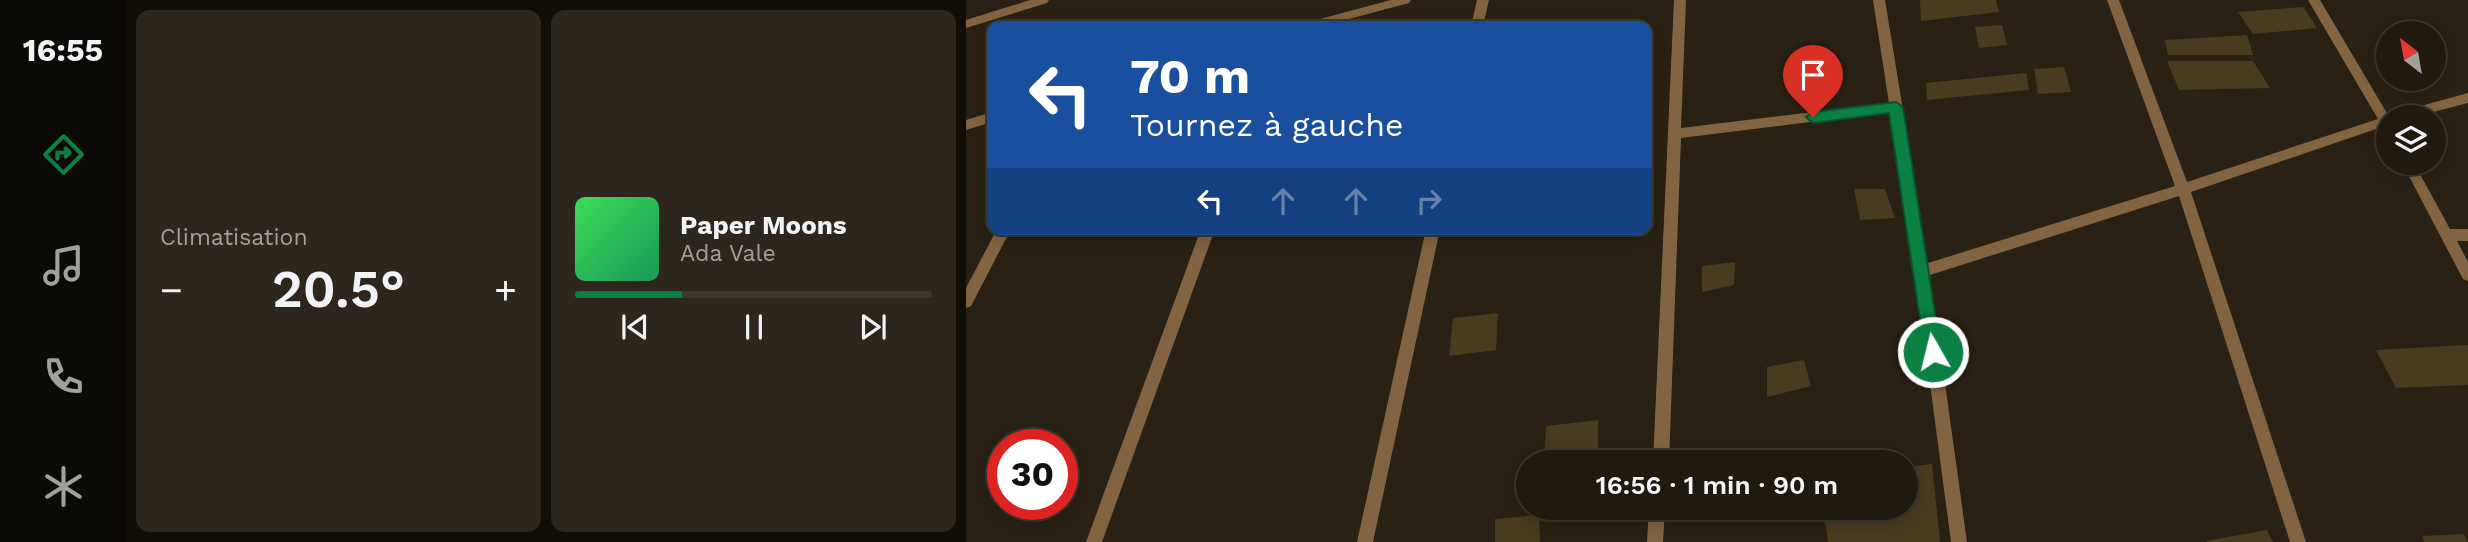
<!DOCTYPE html>
<html lang="fr">
<meta charset="utf-8">
<style>
body{margin:0;font-family:"Work Sans",sans-serif;background:#2c261c;color:#f1f3f6;height:100vh;display:flex;flex-direction:column;font-size:26px;white-space:nowrap}
*{box-sizing:border-box;margin:0}
p{font-size:23px;color:#a1a09e}
.icon{flex:none;width:38px;height:38px;fill:none;stroke:currentColor;stroke-width:2;stroke-linecap:round;stroke-linejoin:round}
.map{position:relative;flex:1;overflow:hidden}
.panel{display:flex;flex-direction:column;gap:10px;padding:10px;background:#110e08;width:840px}
.panel>*{flex:none}
.top-card{position:absolute;left:21px;top:21px;width:665px;height:214px;border-radius:14px;box-shadow:0 4px 18px #0003,0 0 0 2px #3c382e;background:#1a4fa0;color:#fff;overflow:hidden}
.needle{width:46px;rotate:329deg}
.tools{position:absolute;left:1410px;top:21px;display:grid;gap:14px}
.tools a{display:grid;place-items:center;width:70px;height:70px;border-radius:50%;background:#1f190e;box-shadow:0 4px 18px #0003,0 0 0 2px #3c382e;font-size:35px}
.speed{position:absolute;left:21px;top:429px;display:flex;gap:14px;font-size:35px;font-weight:700;text-align:center}
.speed>*{display:grid;place-content:center;width:91px;height:91px;border-radius:50%;background:#1f190e;box-shadow:0 4px 18px #0003,0 0 0 2px #3c382e;line-height:1}
.speed .limit{border:10px solid #d22;background:#fff;color:#111}
.pin{position:absolute;display:grid;place-items:center;width:60px;height:60px;color:#fff;margin:-72px -30px;border-radius:50% 50% 50% 0;rotate:-45deg;box-shadow:0 0 7px #0007}
.pin .icon{rotate:45deg}
.me{position:absolute;width:77px;margin:-38px;rotate:352deg;stroke-linejoin:round;filter:drop-shadow(0 0 5px #0008)}
.turn{display:flex;align-items:center;gap:24px;height:147px;padding:0 28px;font-size:32px}
.turn .icon{width:91px;height:91px;stroke-width:2.5}
.turn b{display:block;font-size:49px;line-height:60px}
.lanes{display:flex;align-items:center;height:66px;padding:0 28px;background:#0003;justify-content:center;gap:35px;direction:ltr}
.lanes .off{opacity:.35}
.big{font-size:52px;font-weight:600;line-height:1.1}
.panel .card{flex:1;display:flex;flex-direction:column;justify-content:center;gap:10px;min-width:0;padding:0 24px;border-radius:14px;background:#2c261c}
.song{display:flex;align-items:center;gap:21px}
.cover{width:84px;height:84px;border-radius:10px;background:linear-gradient(135deg,hsl(130 70% 55%),hsl(150 70% 35%))}
.played{height:7px;border-radius:4px;background:linear-gradient(90deg,#0b8043 30%,#3c382e 30%)}
.keys{display:flex;justify-content:space-around;direction:ltr}
.heat{display:flex;justify-content:space-between;align-items:center;font-size:38px;direction:ltr}
.panel .tiles{flex:1;display:grid;gap:10px;grid-template-columns:repeat(2,1fr)}
.trip{position:absolute;left:550px;top:450px;width:402px;height:70px;border-radius:35px;background:#1f190e;box-shadow:0 4px 18px #0003,0 0 0 2px #3c382e;font-weight:600;line-height:70px;text-align:center}
main{display:flex;flex:1;min-height:0}
.tabs{display:flex;flex-direction:column;width:126px;justify-content:space-around;align-items:center;background:#0c0a06;color:#a1a09e}
.tabs .icon{width:49px;height:49px}
.tabs .active{color:#0b8043}
.tabs b{font-size:32px;color:#f1f3f6}
.map>svg:first-child{display:block}
</style>
<main>
<nav class="tabs">
<b>16:55</b>
<svg class="icon active" aria-label="directions" viewBox="0 0 24 24"><path d="M12 3l9 9-9 9-9-9zM9 14v-3h6M13 9l2 2-2 2"/></svg>
<svg class="icon" aria-label="music" viewBox="0 0 24 24"><path d="M9 18V5l10-2v13"/><circle cx="6" cy="18" r="3"/><circle cx="16" cy="16" r="3"/></svg>
<svg class="icon" aria-label="phone" viewBox="0 0 24 24"><path d="M5 4h4l2 5-3 2q2 4 5 5l2-3 5 2v4C11 20 4 13 5 4z"/></svg>
<svg class="icon" aria-label="climate" viewBox="0 0 24 24"><path d="M12 3v18M4 7l16 10M4 17L20 7"/></svg>
</nav>
<section class="panel">
<div class="tiles">
<div class="card"><p>Climatisation</p>
<div class="heat"><a>−</a><b class="big">20.5°</b><a>+</a></div>
</div>
<div class="card">
<div class="song"><i class="cover"></i><div><b>Paper Moons</b><p>Ada Vale</p></div></div>
<div class="played"></div>
<div class="keys"><svg class="icon" aria-label="previous" viewBox="0 0 24 24"><path d="M18 5L8 12l10 7zM5 5v14"/></svg><svg class="icon" aria-label="pause" viewBox="0 0 24 24"><path d="M8 5v14M16 5v14"/></svg><svg class="icon" aria-label="next" viewBox="0 0 24 24"><path d="M6 5l10 7-10 7zM19 5v14"/></svg></div>
</div>
</div>
</section>
<div class="map">
<svg width="1502" height="542" viewBox="0 0 1502 542">
<rect width="100%" height="100%" fill="#292113"/>
<path fill="#483b20" d="M954,0h76l3,12 -78,9z
M1337,7l14,21 -64,6 -15,-22z
M1036,25l5,20 -28,3 -4,-21z
M1281,35l6,20h-85l-3,-15z
M1201,61h86l17,27 -91,2z
M1098,67l7,25 -33,2 -4,-25z
M1060,73l3,17 -102,10 -1,-17z
M888,189h31l10,29 -35,2z
M769,262l-1,23 -32,7v-26z
M532,313l-2,37 -47,6 4,-38z
M1502,345v40l-72,3 -20,-38z
M838,360l7,26 -44,11v-30z
M632,420v42h-54l2,-36z
M966,464l8,78h-112l-5,-34h83v-41z
M573,515l1,27h-45v-23z
M1301,530l6,12h-67v-1z
M1498,534l4,8h-44l-2,-6z"/>
<g fill="none" stroke-linecap="round" stroke-linejoin="round">
<path fill="#836442" fill-rule="evenodd" d="M64,0h19l-2,3 -81,25v-8z
M425,0h20l-2,3 -86,23h-20l2,-3z
M511,0h12l-6,26h-12z
M708,0h12l-5,128 208,-25 -16,-103h12l43,263 247,-77 -68,-186h12l68,182 191,-63 -70,-119h12l68,115 80,-22v10l-54,14h-25v14l-7,-4 -191,65 115,350h-16l-111,-346 -249,79 37,267h-16l-36,-271 -24,-159 -210,26 -12,324h-16z
M26,112v10l-26,8v-10z
M1436,163h12l36,66h18v12h-11l11,21v19l-5,-2z
M31,229h14l-40,77 -5,2v-20z
M235,229h14l-113,313h-16z
M460,229h14l-67,313h-16z
M683,508h16l-2,34h-16z"/>
</g>
<path fill="#0b8043" stroke="#07532c" stroke-width="2" d="M930,102l7,5 38,245 -8,8 -8,-8 -36,-239 -76,10 -7,-6 7,-5z"/>
</svg>
<div class="tools">
<a><svg class="needle" viewBox="-14 -14 28 28"><path d="M0-13l5 13h-10z" fill="#e53935"/><path d="M0 13l5-13h-10z" fill="#a1a09e"/></svg></a>
<a><svg class="icon" aria-label="layers" viewBox="0 0 24 24"><path d="M12 4l9 5-9 5-9-5zM3 14l9 5 9-5"/></svg></a>
</div>
<div class="speed"><div class="limit">30</div></div>
<div class="pin" style="left:847px;top:117px;background:#d93025"><svg class="icon" aria-label="arrive" viewBox="0 0 24 24"><path d="M6 21V4h12l-3 4 3 4H6"/></svg></div>
<svg class="me" style="left:967px;top:352px" viewBox="-20 -20 40 40"><circle r="17" fill="#0b8043" stroke="#fff" stroke-width="3"/><path d="M0-11L8 9 0 5-8 9z" fill="#fff"/></svg>
<div class="trip">16:56 · 1 min · 90 m</div>
<div class="top-card">
<div class="turn"><svg class="icon" aria-label="left" viewBox="0 0 24 24"><path d="M17 20v-9H6M10 6l-5 5 5 5"/></svg><div><b>70 m</b>Tournez à gauche</div></div>
<div class="lanes"><svg class="icon" aria-label="left" viewBox="0 0 24 24"><path d="M17 20v-9H6M10 6l-5 5 5 5"/></svg><svg class="icon off" aria-label="ahead" viewBox="0 0 24 24"><path d="M12 20V5M6 11l6-6 6 6"/></svg><svg class="icon off" aria-label="ahead" viewBox="0 0 24 24"><path d="M12 20V5M6 11l6-6 6 6"/></svg><svg class="icon off" aria-label="right" viewBox="0 0 24 24"><path d="M7 20v-9h11M14 6l5 5-5 5"/></svg></div>
</div>
</div>
</main>
